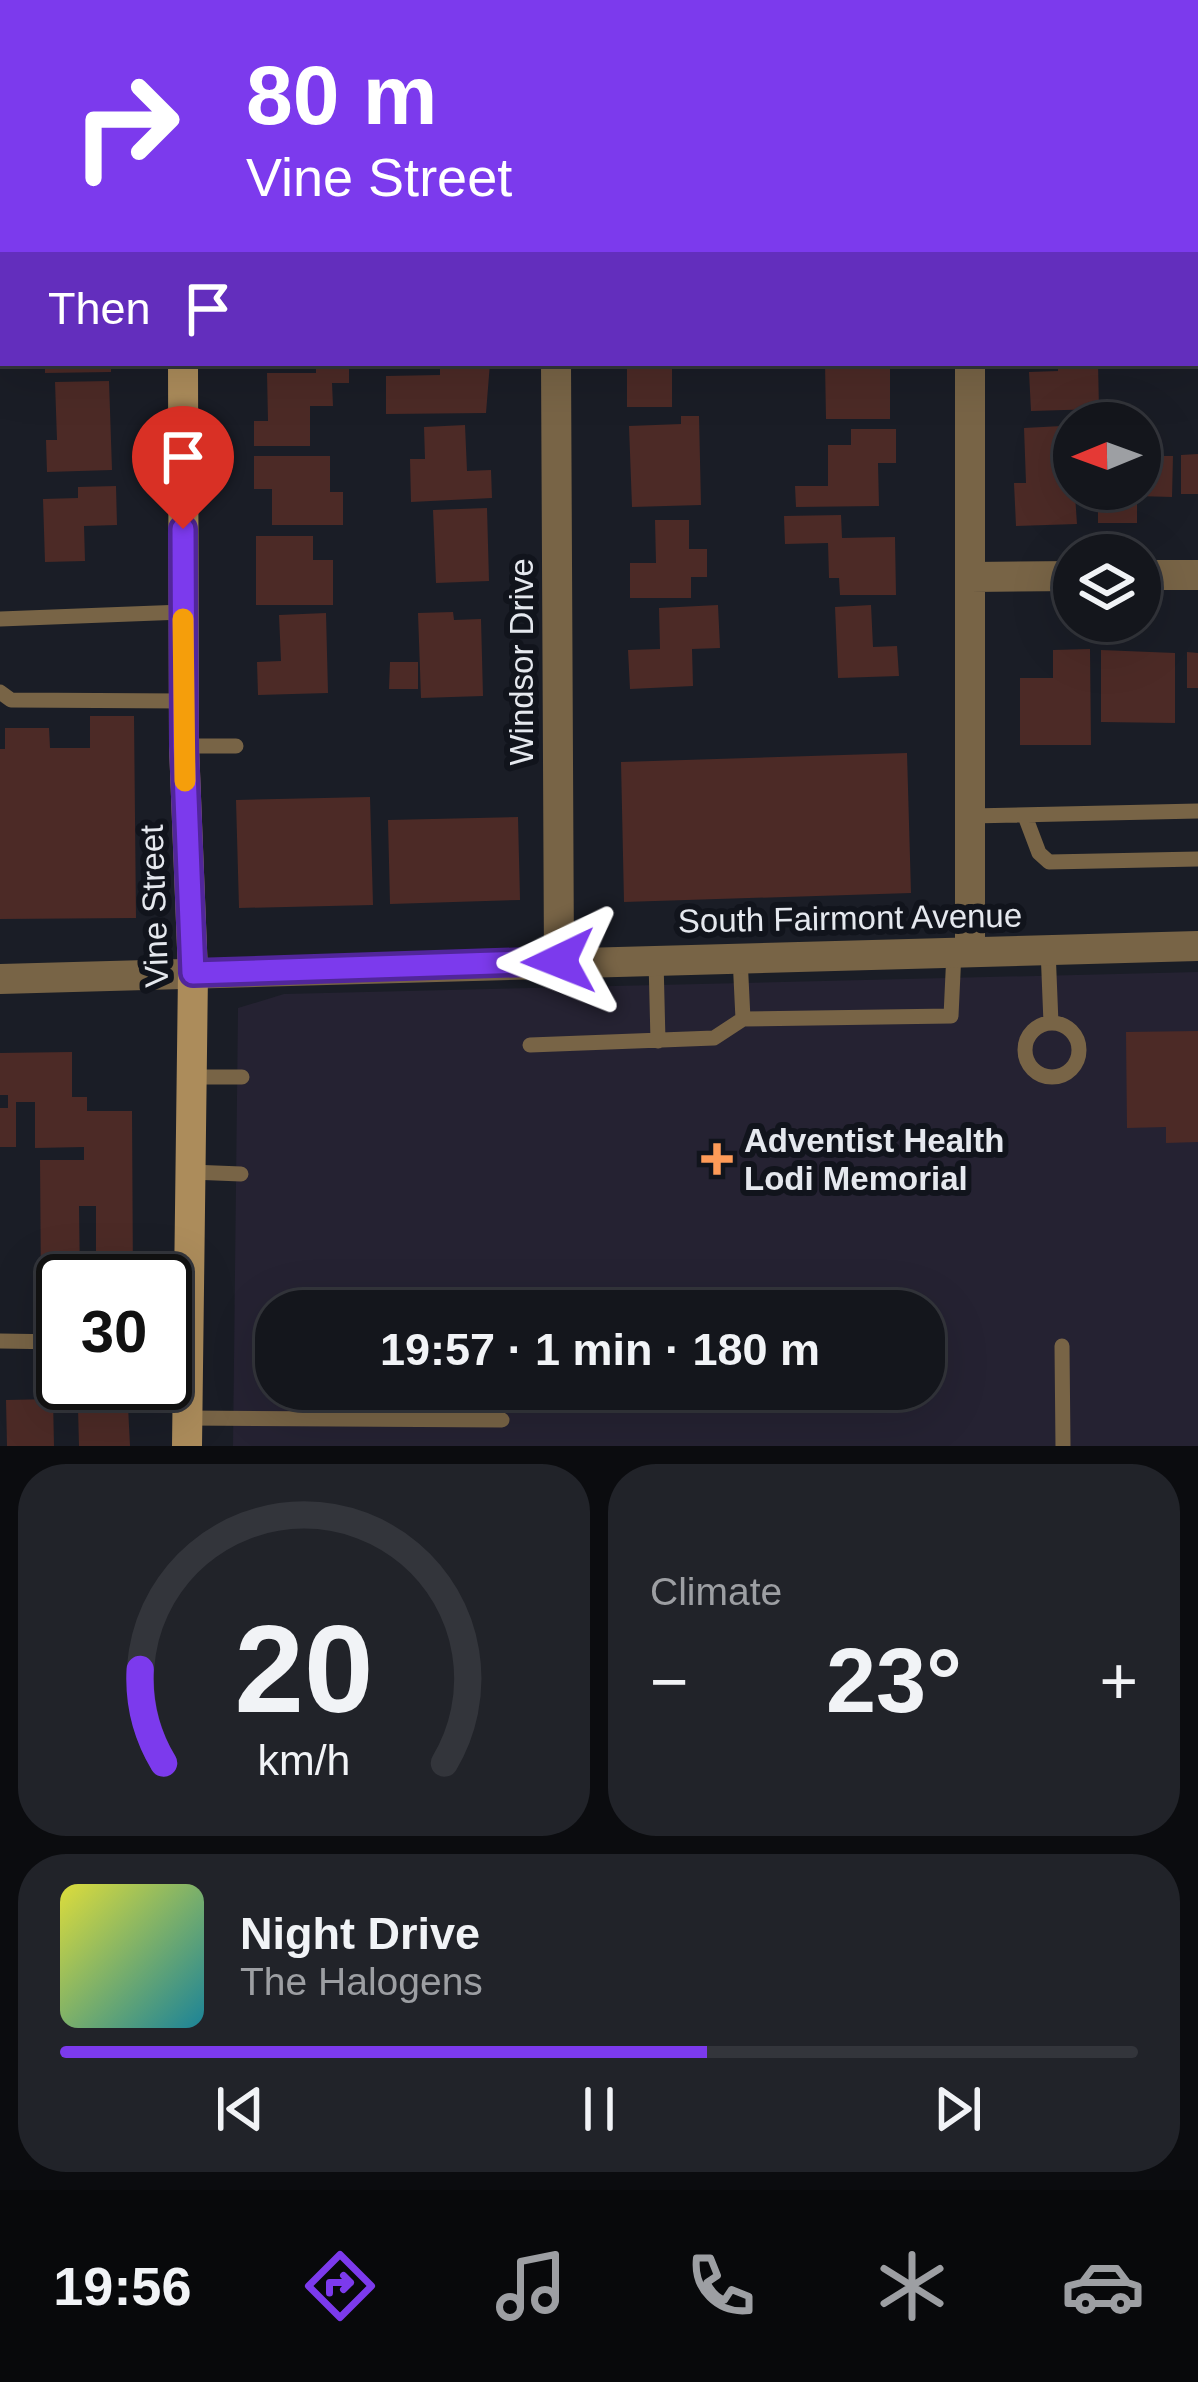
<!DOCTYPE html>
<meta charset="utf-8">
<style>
body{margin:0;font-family:Arial,sans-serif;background:#212329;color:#f1f3f6;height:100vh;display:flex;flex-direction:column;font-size:45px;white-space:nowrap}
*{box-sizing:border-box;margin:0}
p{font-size:39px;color:#9d9fa3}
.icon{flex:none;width:66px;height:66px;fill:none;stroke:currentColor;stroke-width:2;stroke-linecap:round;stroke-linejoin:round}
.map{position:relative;height:1446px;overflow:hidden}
.side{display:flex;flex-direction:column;gap:18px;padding:18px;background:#0b0c0f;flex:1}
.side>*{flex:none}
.hud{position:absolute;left:0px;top:0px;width:1200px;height:366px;box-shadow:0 12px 48px #0002,0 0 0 3px #33353b;background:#7c3aed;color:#fff;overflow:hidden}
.needle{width:78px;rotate:269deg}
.fabs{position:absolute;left:1053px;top:402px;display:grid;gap:24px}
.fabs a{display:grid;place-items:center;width:108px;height:108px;border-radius:50%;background:#14161c;box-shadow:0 12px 48px #0002,0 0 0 3px #33353b;font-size:60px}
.speed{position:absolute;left:36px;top:1254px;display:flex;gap:24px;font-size:60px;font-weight:700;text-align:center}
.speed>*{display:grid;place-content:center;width:156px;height:156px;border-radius:50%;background:#14161c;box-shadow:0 12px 48px #0002,0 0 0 3px #33353b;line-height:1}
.speed .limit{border:6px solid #111;border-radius:18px;background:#fff;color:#111}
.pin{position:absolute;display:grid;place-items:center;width:102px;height:102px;color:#fff;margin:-123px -51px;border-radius:50% 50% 50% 0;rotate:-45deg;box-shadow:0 0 12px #0007}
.pin .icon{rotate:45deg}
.me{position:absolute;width:132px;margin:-66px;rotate:268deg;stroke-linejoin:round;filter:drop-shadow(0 0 9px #0008)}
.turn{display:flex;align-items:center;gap:42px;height:252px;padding:0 48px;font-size:54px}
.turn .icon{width:156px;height:156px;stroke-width:2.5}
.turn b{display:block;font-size:84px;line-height:102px}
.then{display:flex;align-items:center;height:114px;padding:0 48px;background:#0003;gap:24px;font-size:45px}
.big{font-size:90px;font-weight:600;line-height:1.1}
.side .card{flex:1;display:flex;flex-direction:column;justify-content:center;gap:18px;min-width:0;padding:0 42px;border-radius:48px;background:#212329}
.side .dial{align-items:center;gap:0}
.dial svg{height:312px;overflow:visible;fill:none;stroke:#33353b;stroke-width:7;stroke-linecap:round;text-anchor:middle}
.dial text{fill:#f1f3f6;stroke:none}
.song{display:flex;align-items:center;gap:36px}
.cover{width:144px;height:144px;border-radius:18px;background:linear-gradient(135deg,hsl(60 70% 55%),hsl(190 70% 35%))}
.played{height:12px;border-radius:6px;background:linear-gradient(90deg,#7c3aed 60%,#33353b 60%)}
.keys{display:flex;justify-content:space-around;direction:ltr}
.heat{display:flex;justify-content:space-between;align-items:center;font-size:66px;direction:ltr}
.side .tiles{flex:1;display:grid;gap:18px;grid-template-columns:1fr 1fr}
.card:last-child{grid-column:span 2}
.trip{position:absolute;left:255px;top:1290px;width:690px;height:120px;border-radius:48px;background:#14161c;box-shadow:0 12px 48px #0002,0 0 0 3px #33353b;font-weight:600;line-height:120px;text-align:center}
.tabs{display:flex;height:192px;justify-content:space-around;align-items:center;background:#08090b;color:#9d9fa3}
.tabs .icon{width:84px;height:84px}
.tabs .current{color:#7c3aed}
.tabs b{font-size:54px;color:#f1f3f6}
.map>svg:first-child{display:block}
</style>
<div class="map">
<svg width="1198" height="1446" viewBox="0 0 1198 1446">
<rect width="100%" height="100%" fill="#1a1d26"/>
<path fill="#252232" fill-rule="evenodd" d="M1198,972v474h-965l5,-438 46,-14zM276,1311h648v78h-648z"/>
<path fill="#4c2a26" d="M45,363h66v9l-66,1z
M316,363h33v20h-17l1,23h-23v40h-56v-25h14l-1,-48h49z
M440,363h50l-4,50 -100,1v-38l54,-1z
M627,363h45v44h-45z
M825,363l65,4v52h-64z
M1058,363h40l1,46 -68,2 -2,-39 29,-1z
M109,381l3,89 -65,2 -1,-32h11l-2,-58z
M681,416h18l2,89 -69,2 -3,-81 52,-2z
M465,425l2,46 24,-1 1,28 -81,4 -1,-43h15l-1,-32z
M1062,426l2,54h10l3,44 -61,2 -2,-43h12l-2,-55z
M851,429h45v34h-18l1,43 -83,1 -1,-21h33v-41h23z
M1198,454v40h-17v-39z
M254,456h76v36h13v33h-71v-36h-18z
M1140,456h33l-1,41 -35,-1v27h-39v-34h42z
M116,486l1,39 -33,1 1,35 -40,1 -2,-63 35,-1v-11z
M487,508l2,73 -53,2 -3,-73z
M841,515l1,23 53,-1 1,58h-56l-1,-17h-10l-1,-35 -43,1 -1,-28z
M655,520h34v29h18v28h-16v21h-61v-35h26z
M256,536h57v24h20v45h-77z
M718,605l2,43 -28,1 1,37 -63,3 -2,-39 32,-1 -1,-41z
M871,605l2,42 24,-1 2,30 -61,2 -3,-71z
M453,612l1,8 27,-1 2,77 -62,2 -3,-85z
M326,613l2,80 -70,2 -1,-33 24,-1 -2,-46z
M1090,649l1,96h-71v-67h33v-28z
M1101,650l74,3v70l-74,-1z
M1187,652l11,1v35h-11z
M390,662h28v27h-29z
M90,716h44l2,202 -136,1v-170h5v-21h44l1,20h40z
M907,753l4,140 -287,9 -3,-140z
M370,797l3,108 -134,3 -3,-108z
M518,817l2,83 -130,4 -2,-84z
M1198,1031v111l-32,1v-16l-39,1 -1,-96z
M72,1052v45h15v14h45l1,170h-37v-75h-17l1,75h-17v8l-22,1 -1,-130h44v-13l-49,1v-46h-19v45h-16v-39h8v-13h-8v-42z
M53,1399l1,47h-47l-1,-46z
M128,1406l2,40h-51l-1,-38z"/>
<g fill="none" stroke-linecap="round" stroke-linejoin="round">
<path stroke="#786446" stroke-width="15" d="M0,619l183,-7
M0,692l11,8 172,1
M184,746h52
M971,816l227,-5
M1025,816l14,37 10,9 149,-3
M1048,949l3,74
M740,957l3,62
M656,960l2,81
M1025 1050a27 27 0 1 1 54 0a27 27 0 1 1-54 0Z
M530,1045l184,-7 29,-19 208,-3 3,-64
M192,1077h50
M191,1172l50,2
M0,1341l63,1
M1062,1346l1,100
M187,1418l315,2"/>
<path stroke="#786446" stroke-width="30" d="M554,0v3
M967,0v3
M556,363l3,598
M970,363v588
M1140,575h58
M971,577l103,-1
M0,979l1198,-33"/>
<path stroke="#ac8c5b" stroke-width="30" d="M177,0v3
M183,363l1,383 9,227 -6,473"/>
</g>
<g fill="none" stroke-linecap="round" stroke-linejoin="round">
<defs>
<path id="route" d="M183,529l1,217 9,227 366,-12"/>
</defs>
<use href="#route" stroke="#51269a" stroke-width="30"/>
<use href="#route" stroke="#7c3aed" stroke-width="21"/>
<path stroke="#f59e0b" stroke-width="21" d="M183,619l2,162"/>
</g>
<path fill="#fe9b58" stroke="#11141c" stroke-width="4.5" d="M711 1141h12v12h12v12h-12v12h-12v-12h-12v-12h12z"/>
<g text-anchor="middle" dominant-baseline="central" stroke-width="12" stroke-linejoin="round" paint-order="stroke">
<g font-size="33" fill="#e5e8ee" stroke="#11141c">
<text transform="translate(521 662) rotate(-90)">Windsor Drive</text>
<text transform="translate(154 906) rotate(-92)">Vine Street</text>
<text transform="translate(850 918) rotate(-1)">South Fairmont Avenue</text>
</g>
<g font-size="33" font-weight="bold" fill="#e5e8ee" stroke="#11141c" text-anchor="start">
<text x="744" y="1140">Adventist Health<tspan x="744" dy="38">Lodi Memorial</tspan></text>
</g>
</g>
</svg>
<div class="fabs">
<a><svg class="needle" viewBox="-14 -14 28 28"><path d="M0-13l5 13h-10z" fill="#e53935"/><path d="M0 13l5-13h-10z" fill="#9d9fa3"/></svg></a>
<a><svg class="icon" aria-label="layers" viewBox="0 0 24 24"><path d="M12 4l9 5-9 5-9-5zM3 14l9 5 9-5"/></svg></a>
</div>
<div class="speed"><div class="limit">30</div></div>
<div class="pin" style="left:183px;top:529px;background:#d93025"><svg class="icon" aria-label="arrive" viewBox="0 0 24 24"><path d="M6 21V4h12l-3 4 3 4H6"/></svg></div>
<svg class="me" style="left:559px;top:961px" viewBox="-20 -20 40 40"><path d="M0-17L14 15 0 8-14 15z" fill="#7c3aed" stroke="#fff" stroke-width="4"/></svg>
<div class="trip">19:57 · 1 min · 180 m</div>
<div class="hud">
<div class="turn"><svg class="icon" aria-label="right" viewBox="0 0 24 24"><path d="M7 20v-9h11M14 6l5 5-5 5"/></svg><div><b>80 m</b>Vine Street</div></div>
<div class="then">Then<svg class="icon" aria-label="arrive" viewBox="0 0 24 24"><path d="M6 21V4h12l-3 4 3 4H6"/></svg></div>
</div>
</div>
<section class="side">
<div class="tiles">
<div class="card dial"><svg viewBox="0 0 100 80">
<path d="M14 69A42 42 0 1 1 86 69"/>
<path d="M14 69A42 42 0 0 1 8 45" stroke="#7c3aed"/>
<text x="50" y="56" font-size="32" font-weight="700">20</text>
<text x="50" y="72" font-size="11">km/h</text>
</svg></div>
<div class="card"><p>Climate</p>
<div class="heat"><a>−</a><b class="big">23°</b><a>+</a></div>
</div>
<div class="card">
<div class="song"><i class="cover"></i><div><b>Night Drive</b><p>The Halogens</p></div></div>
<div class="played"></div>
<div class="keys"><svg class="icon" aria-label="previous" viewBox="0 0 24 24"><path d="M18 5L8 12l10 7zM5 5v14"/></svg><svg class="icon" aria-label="pause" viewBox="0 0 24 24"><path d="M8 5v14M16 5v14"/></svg><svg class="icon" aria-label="next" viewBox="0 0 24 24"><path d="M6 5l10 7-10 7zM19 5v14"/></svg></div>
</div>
</div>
</section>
<nav class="tabs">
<b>19:56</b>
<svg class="icon current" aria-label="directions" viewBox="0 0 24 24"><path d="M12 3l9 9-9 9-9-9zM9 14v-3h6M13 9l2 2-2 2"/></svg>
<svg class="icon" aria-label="music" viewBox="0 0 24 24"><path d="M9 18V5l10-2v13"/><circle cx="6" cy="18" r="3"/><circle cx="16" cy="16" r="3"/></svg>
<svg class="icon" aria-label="phone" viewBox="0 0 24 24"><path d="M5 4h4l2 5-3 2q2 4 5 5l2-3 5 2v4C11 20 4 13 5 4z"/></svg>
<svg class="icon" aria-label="climate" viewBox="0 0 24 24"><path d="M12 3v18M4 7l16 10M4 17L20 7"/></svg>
<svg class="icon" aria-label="car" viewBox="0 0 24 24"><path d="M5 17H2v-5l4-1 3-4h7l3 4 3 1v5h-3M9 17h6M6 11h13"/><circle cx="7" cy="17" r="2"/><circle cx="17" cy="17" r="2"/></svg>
</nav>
